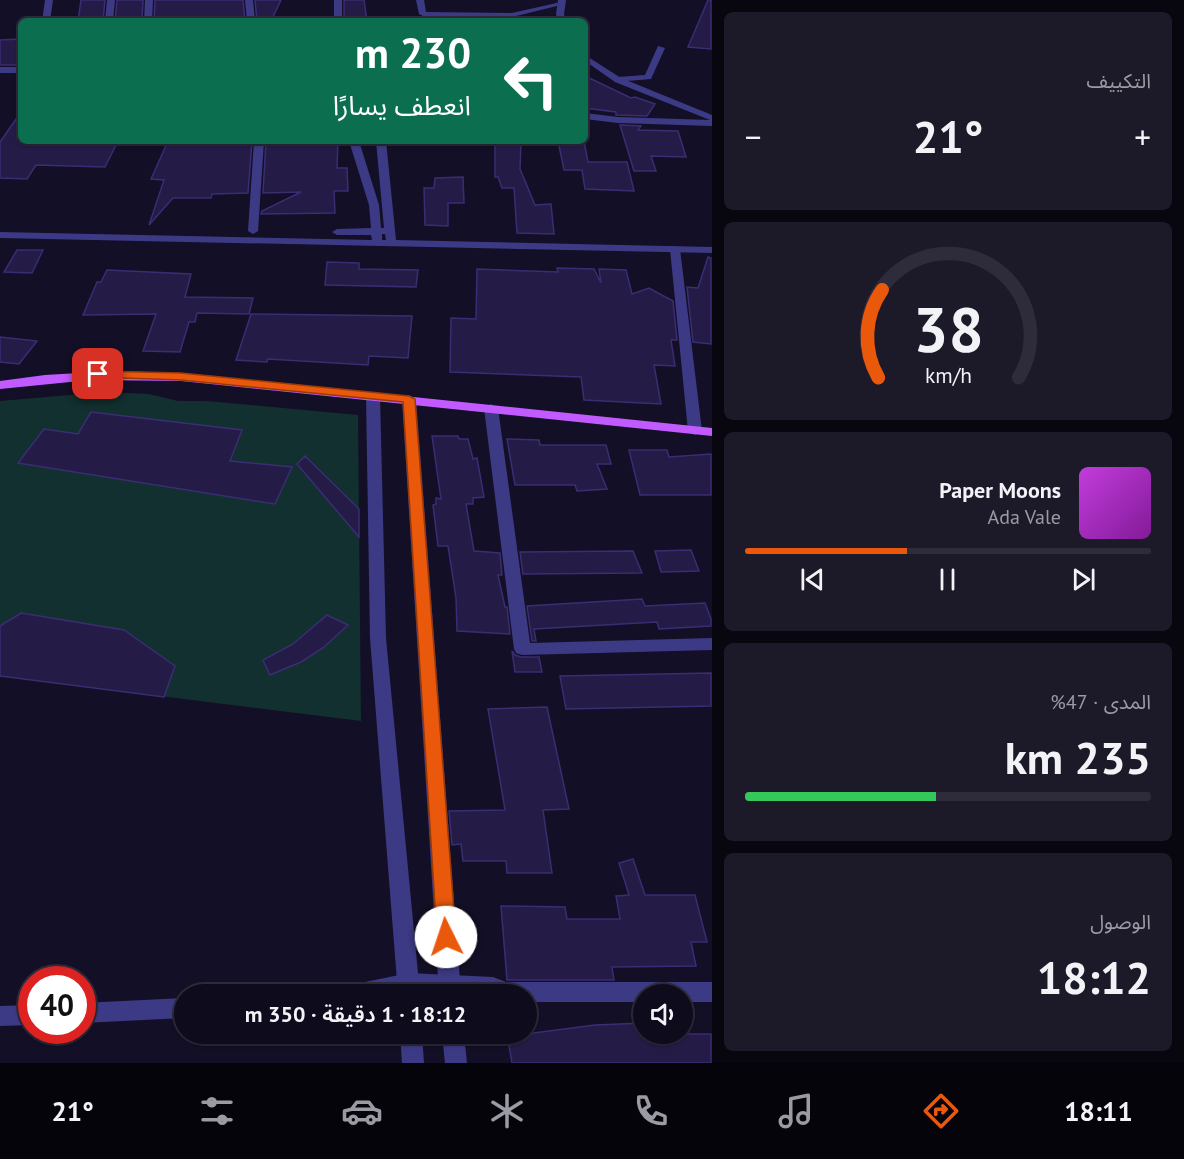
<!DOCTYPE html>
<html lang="ar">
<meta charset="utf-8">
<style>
body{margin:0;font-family:"PT Sans","Noto Sans Arabic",sans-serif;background:#1c1929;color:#f1f3f6;direction:rtl;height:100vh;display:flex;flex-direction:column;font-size:22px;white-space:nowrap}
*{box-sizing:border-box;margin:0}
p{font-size:20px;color:#9b9ba3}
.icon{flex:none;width:33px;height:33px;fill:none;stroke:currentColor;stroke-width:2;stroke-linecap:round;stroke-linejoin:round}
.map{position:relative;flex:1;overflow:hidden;direction:ltr}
.panel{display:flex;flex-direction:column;gap:12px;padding:12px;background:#08060f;width:472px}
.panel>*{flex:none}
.top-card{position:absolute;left:18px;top:18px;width:570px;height:126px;border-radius:9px;box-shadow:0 2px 4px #0004,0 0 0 2px #2e2b3b;direction:rtl;background:#0b6e4f;color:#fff;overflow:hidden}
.buttons{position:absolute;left:633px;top:984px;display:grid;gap:12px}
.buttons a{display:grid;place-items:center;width:60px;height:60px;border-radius:50%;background:#0e0b1c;box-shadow:0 2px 4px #0004,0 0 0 2px #2e2b3b;font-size:30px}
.speed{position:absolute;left:18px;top:966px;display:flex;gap:12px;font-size:30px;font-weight:700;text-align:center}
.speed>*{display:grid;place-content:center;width:78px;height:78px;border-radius:50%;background:#0e0b1c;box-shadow:0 2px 4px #0004,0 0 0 2px #2e2b3b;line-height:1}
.speed .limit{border:9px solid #d22;background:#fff;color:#111}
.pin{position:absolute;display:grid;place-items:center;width:51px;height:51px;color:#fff;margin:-26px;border-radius:12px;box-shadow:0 3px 9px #0006}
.me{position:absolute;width:66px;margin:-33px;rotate:356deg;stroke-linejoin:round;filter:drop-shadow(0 0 4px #0008)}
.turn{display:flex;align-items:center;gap:21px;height:126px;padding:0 18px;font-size:27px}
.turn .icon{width:78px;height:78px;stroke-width:2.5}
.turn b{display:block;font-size:42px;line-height:51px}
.big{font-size:45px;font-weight:600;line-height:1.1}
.panel .widget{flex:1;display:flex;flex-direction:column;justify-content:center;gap:9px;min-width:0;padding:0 21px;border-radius:9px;background:#1c1929}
.panel .dial{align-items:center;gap:0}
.dial svg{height:156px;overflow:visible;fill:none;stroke:#2e2b3b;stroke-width:7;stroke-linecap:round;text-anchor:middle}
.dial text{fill:#f1f3f6;stroke:none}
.song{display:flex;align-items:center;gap:18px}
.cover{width:72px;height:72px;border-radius:9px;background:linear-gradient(135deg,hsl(290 70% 55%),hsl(290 70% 35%))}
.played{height:6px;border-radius:3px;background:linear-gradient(90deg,#ea580c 40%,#2e2b3b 40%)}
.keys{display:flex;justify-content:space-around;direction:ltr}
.heat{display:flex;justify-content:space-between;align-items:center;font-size:33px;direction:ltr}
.charge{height:9px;border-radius:4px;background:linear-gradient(90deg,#34c759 47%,#2e2b3b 0)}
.trip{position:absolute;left:174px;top:984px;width:363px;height:60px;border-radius:30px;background:#0e0b1c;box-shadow:0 2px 4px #0004,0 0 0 2px #2e2b3b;font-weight:600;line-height:60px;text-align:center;direction:rtl}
.tab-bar{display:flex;height:96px;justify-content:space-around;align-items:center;background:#06040b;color:#9b9ba3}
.tab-bar .icon{width:42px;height:42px}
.tab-bar .selected{color:#ea580c}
.tab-bar b{font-size:27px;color:#f1f3f6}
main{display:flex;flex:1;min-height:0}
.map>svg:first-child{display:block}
</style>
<main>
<section class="panel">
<div class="widget"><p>التكييف</p>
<div class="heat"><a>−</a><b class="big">21°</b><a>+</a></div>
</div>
<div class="widget dial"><svg viewBox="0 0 100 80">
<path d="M14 69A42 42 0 1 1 86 69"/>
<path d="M14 69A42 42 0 0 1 16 24" stroke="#ea580c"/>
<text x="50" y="56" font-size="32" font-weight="700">38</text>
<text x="50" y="72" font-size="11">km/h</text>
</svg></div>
<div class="widget">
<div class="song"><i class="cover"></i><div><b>Paper Moons</b><p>Ada Vale</p></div></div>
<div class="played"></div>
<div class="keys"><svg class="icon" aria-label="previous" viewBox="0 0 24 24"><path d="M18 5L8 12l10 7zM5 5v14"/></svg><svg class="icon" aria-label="pause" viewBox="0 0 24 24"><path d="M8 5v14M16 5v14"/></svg><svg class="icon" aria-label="next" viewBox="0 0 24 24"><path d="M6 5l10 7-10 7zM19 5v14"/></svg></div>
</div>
<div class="widget"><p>المدى · 47%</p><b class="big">235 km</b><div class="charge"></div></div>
<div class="widget"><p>الوصول</p><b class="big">18:12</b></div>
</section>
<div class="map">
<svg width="712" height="1063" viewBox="0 0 712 1063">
<rect width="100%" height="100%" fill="#130f26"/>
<path fill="#12302f" d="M104,392l45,2 29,7h29l151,14 3,306 -361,-45v-275z"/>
<path fill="#241b47" stroke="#3b2d73" stroke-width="1.5" d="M81,0h24l-2,21h-25z
M117,0h26l-1,21h-27z
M155,0h88l2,21h-91z
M255,0h26l-10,21h-14z
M344,0h20l3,21h-23z
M708,0h3v49l-23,-2z
M21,39v26h-21v-25z
M585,76l46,22 4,-1 20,7 -8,12 -31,-1v-3l-31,-4z
M21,112v29h97l-13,26 -69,-2 -9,14 -27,-1v-36z
M620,125l21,1 -3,4 40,1 8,26 -35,-1 5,15h-22z
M168,141h84l-4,52 -36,1 -1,4h-38l-24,27 15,-45 -13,-1z
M266,141h72l-1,27h10l1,23h-14l1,22 -74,1 1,-3 39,-19 -38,1z
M495,141h26l-1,28 15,36 16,-1 3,30 -37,-1 -3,-45h-12l-4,-11h-3z
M558,141h26l4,21h39l7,29 -49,-2 -3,-19h-18z
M463,177l1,26h-16v23l-23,-1 -1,-37h10l1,-10z
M17,250h26l-11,23 -28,-1z
M708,257l3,1v86l-18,-2 -6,-55 11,1z
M327,262l32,1v6l59,1 -2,17 -91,-2z
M557,268l37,1 7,14 -2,-14 27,1 6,24 17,-6 24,13 4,39h-6l4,26 -21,-1 7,39 -77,-4 -3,-23 -131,-5 1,-54 25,1 1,-50 81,3z
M107,270l84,4 -6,23 68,1 -4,16 -52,-1 -2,9h-6l-9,30 -37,-1 13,-37 -73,1 14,-33h4z
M251,314l161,2 -4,42 -39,-2 -1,9 -100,-6 -1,3 -31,-2z
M0,337l37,4 -18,23 -19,-2z
M91,412l151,18 -12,31 62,6 -17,37 -257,-41 26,-34 34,5z
M432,436h26l1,3h9l5,20 4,-1 7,39 -11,1v6h-7l8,47 26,2 2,22h-4l7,32h2l3,27 -53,-3 -1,-33 -8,-52h-10l-5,-41 3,-1v-6l5,1z
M507,439l32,1 1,5h66l5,19h-14l10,25 -30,2 -2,-6h-60z
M629,450h38l2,7 42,-3v41h-71z
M305,456l54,53v28l-62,-73z
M691,550l8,21 -38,1 -6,-21z
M633,551l9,22 -119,1 -3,-22z
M642,599l3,7 60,-3 6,16v7l-52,3 -2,-7 -123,7 2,12h-4l-5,-35z
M21,613l103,17 51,36 -11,31 -164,-21v-50z
M327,615l21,10 -25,23 -22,14 -31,13 -7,-15 30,-16z
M512,651l3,4 6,2h18l3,15h-27z
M711,673v33l-145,3 -6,-33z
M547,707l22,102 -26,1 9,63h-45l-1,-12h-43l-2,-17 -9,1 -3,-34 56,-1 -17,-101z
M633,859l12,36h50l12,47h-16l5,24 -84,1 2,13h-107l-6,-74 64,1 2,12h53l-4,-23 13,-1 -10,-32z
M644,1023v11h67v29h-199l-5,-29h19l69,-9z"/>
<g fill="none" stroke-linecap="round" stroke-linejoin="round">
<path fill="#3d3a85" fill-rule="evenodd" d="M45,0h8l-3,21h-8z
M107,0h8l-2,21h-8z
M145,0h8l-1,21h-8z
M245,0h8l2,21h-8z
M334,0h8v21h-8z
M416,0h8l2,12 86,1 49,-11 4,2 -53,13 -89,-1 -4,-2z
M658,46l7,2 -14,31 -36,3 -1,-2 4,-3 27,-2z
M0,67h21v6h-21z
M254,141h10l-6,90 -5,3 -5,-3z
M675,246l5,3 22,182 -7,4 -7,-4 -18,-182z
M491,404l7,4 32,235 182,-5v12l-190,5 -6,-2 -2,-4 -30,-241z
M409,973l84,4 13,5h206v20h-30v-8h-38v8h-118v-8h-182l3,-7 8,-3z
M184,998v20l-102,5v-20z
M32,1005v20l-32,1v-20z"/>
<path fill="#3d3a85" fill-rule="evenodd" d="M558,0h8l-2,14 2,7h-8l-2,-7z
M585,55l36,23 91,37v11l-94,-3 -33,-4v-6l33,4 92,3 -95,-38 -30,-21z
M349,141h10l20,64 2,23h3l-8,-87h10l10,99 316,7v6l-712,-15v-6l372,8 -1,-5h-34l-5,-3 5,-3 34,-1 -2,-23zM382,234h3l1,6h-4z
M373,392l7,4 6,242 34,356h-22l-28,-356 -4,-242z
M409,395l7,4 45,595h-22l-37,-595z
M400,1034h22l2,29h-22z
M442,1034h22l3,29h-22z"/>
<path fill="#c25bff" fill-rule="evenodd" d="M113,371l68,2 531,55v8l-531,-55 -91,-1 -90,9v-8l45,-6z"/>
</g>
<path fill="#ea580c" stroke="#983908" stroke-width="1.5" d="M98,371l83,2 228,23 6,3 41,538 -3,6 -7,3 -6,-3 -3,-6 -34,-535 -222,-22 -87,-3v-5z"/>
</svg>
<div class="buttons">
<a><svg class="icon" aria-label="sound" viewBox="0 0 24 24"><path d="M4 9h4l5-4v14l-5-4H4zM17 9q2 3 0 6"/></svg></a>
</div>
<div class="speed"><div class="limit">40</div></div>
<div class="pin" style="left:98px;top:374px;background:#d93025"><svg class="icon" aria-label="arrive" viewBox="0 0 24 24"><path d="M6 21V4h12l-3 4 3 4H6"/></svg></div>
<svg class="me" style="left:446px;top:937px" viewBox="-20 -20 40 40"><circle r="19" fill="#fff"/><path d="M0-13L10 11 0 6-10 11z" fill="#ea580c"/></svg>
<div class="trip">18:12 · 1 دقيقة · 350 m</div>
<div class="top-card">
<div class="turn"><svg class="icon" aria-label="left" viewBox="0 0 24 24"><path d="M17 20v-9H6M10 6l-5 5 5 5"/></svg><div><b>230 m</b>انعطف يسارًا</div></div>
</div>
</div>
</main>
<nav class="tab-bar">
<b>18:11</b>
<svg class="icon selected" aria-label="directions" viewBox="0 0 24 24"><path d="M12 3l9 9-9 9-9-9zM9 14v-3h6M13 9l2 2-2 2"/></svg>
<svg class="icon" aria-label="music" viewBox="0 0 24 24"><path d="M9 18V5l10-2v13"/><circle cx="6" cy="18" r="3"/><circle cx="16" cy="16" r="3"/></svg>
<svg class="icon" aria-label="phone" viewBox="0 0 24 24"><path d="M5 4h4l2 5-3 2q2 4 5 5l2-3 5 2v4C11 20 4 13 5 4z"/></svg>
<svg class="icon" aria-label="climate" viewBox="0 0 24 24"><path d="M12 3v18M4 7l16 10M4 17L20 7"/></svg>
<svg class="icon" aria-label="car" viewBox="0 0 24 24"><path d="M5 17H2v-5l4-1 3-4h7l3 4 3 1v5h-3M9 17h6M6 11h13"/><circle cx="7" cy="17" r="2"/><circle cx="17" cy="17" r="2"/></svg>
<svg class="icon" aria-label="filters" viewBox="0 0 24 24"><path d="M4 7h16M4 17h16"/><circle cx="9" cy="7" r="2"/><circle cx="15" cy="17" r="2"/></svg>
<b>21°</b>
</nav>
